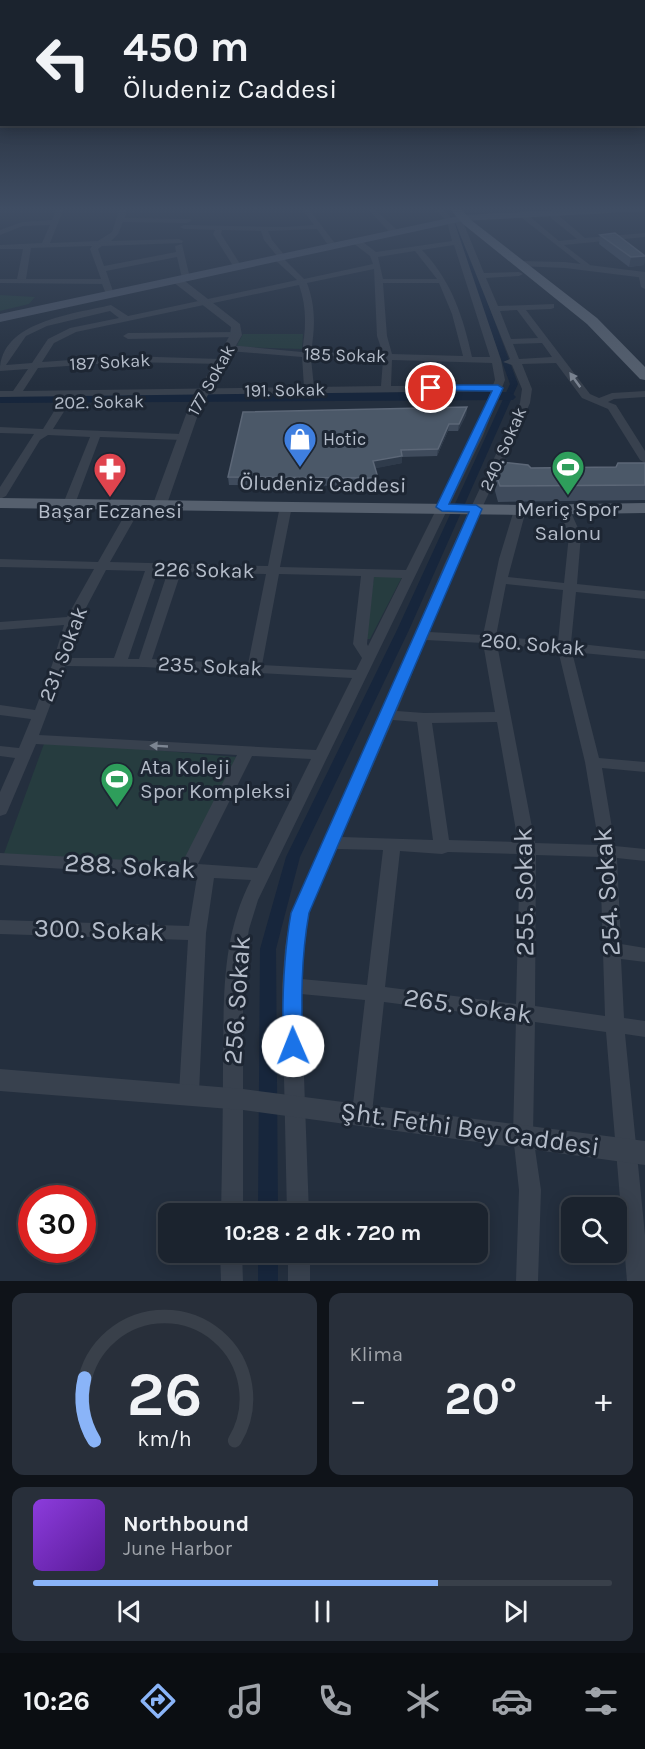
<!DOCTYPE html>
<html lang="tr">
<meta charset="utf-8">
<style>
body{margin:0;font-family:Karla,sans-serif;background:#282f3a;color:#f1f3f6;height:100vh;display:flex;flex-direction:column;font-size:22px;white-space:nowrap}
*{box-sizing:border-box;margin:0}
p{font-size:20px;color:#a0a4aa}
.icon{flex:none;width:33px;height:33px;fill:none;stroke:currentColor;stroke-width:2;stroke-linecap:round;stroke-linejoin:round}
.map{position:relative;height:1281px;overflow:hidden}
.details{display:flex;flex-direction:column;gap:12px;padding:12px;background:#0f1319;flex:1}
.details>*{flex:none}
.top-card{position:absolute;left:0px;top:0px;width:645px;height:126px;box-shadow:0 3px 15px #0003,0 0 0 2px #39404a;background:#1b232e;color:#f1f3f6;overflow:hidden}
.fabs{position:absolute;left:561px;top:1197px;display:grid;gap:12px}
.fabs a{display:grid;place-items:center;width:66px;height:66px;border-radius:12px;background:#1b232e;box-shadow:0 3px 15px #0003,0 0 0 2px #39404a;font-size:30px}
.speed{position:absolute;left:18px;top:1185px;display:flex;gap:12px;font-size:30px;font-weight:700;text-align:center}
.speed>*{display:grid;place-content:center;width:78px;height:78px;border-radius:50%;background:#1b232e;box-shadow:0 3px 15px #0003,0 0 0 2px #39404a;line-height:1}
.speed .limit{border:9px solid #d22;background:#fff;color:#111}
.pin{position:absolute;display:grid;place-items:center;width:51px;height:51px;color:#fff;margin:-26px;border:3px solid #fff;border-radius:50%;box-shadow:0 2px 6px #0007}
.me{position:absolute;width:66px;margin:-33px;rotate:359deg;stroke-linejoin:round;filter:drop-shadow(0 0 4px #0008)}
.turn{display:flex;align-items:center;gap:21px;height:126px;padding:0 24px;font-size:27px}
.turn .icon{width:78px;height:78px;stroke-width:2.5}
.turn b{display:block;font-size:42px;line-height:51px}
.big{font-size:45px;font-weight:700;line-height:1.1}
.details .tile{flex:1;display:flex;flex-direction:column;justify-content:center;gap:9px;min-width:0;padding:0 21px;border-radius:12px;background:#282f3a}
.details .dial{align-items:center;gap:0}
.dial svg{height:156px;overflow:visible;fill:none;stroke:#39404a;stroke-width:7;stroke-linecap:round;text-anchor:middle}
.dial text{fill:#f1f3f6;stroke:none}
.song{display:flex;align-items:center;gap:18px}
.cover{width:72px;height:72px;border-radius:9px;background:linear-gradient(135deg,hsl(270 70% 55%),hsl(270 70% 35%))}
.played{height:6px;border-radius:3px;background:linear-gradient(90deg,#8ab4f8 70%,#39404a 70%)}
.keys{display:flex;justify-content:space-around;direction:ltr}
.heat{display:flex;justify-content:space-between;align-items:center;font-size:33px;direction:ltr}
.details .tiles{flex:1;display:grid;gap:12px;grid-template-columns:1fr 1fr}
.tile:last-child{grid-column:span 2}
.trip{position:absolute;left:158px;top:1203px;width:330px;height:60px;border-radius:12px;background:#1b232e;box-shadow:0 3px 15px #0003,0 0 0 2px #39404a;font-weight:700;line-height:60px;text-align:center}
.menu{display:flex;height:96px;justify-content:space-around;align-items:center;background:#0b0e12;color:#a0a4aa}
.menu .icon{width:42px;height:42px}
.menu .active{color:#8ab4f8}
.menu b{font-size:27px;color:#f1f3f6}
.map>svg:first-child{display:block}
</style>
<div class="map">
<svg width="645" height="1281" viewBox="0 0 645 1281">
<rect width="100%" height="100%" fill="#242f3e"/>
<path fill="#263c3f" d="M0,295l35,2 -6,7 -29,7z
M243,334h60l-1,15 -61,-2 -4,-2z
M374,576l28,1 -32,62h-4z
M45,741l192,16 -50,109 -185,-7z"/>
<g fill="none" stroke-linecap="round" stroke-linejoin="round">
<path fill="#17263c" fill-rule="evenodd" d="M443,208h6l4,4 -5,1z
M456,224l3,2 59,158 -109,246 -109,227 -24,92 2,265h-20l2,-265 26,-92 111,-227 113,-246 -57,-158z
M258,1252h20v29h-20z"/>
<path fill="#17263c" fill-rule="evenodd" d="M508,392l5,2 3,3 -3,3 -513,3v-10z"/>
<path fill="#38414e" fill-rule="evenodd" d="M57,208h7l-14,35 48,-2 14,-9 8,-24h7l-2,10 65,1 1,2 -4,2 -64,-1 -5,12 -7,7 68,-2 4,2 -1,2 -80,3 -4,3 6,17 72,-14 -1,-6 7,-2 8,34 -4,2 -4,-2 -5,-21 -71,14 8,23 -4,3 -4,-3 -4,-10 -102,-1v-4h17l6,-30h-23v-4l42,-2 8,-18 -27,1 -23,9v-5l22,-8 30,-2zM92,246l-2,3 11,30h-75l5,-31z
M188,208h95l-4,2h-87z
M301,208h7l29,38 -1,2h-6l-13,-19 -49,2 4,9 14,17 -2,2 20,20 69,-15 -3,-8 -17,-13v-4h6l17,13 76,-11 -5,-19 -13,-14h8l12,13 47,139 4,20 -22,56 -225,464 -9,29 -6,41v244h-22c1,-51 2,-101 2,-151 1,-64 -2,-125 28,-183l-37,-2 -8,55 -7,160 -3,6 -7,3 -7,-3 -3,-6 9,-153 -188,-6v-14l189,6 8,-49 -197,-12v-12l182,10 55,-108 -201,-11 -28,66 -2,4 -6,2v-24l15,-34 -15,-2v-10l19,2 12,-29 -31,-4v-10l35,5 17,-45 12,-40 -64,5v-8l67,-5 27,-48 -94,-2v-8l98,3 33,-58 6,-3 6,3 -33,58 158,4 12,-60 6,-3 6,3 -12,61 126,3 67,-134 18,-45 -491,6v-6h13l15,-22 -28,2c0,-50 74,-57 111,-66l17,11 169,-36 -22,-20 -1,-2 3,-2 -13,-16 -3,-9 -39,-1 -1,4 21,33 -4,2h-3l-22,-35 2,-4 -31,-1 -4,-2 4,-2 100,2 30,-2zM454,245l36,112h-18c-9,-41 -21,-77 -50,-107zM415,251l22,28h-54l-5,-22zM374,269l3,67 6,18 -72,-2c4,-24 5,-45 -4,-69zM383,283h56l13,31 11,42 -71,-2 -5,-18zM299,285c8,22 7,43 3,67l-73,-7 -5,3 5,3 73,6 2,30 -281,4 15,-23 89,-6 96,2 2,-2 -5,-3 -93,-3 -85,6 12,-19 22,-11zM110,311l9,7 -49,10 -22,11 -16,24 -26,2 20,-29 21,-10zM311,358l72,2 -2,26 -67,1zM392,360l100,3 3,17 -2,5 -102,1zM106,570l39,1 -31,87h-46l11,-37zM158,571h10l-29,88h-11zM181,572l85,2 -18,90 -96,-5zM279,574l82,2 -8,68 9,14 -6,12 -94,-5zM374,577l28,1 -34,68 -1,-2zM65,666l79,1 208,11 -36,72 -277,-15zM252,756l59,3 -54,109 -59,-4z
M367,208h7l23,22v4h-6z
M551,214h6l28,24 60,-5v4l-81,8 26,20v4h-3l-65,-51 7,-2 30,25 18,-2 -26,-21z
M460,216l7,2 -4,4 21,51 35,-1 4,2 -4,2 -33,2 12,28 56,-2v4l-3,1 -25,1 64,84 9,4 13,-5 33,-2v6l-31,2 -6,3 8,3 29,46v12l-5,-3 -32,-51 -26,-11 -26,-35 -34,1 10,25 -2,14 -74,162 -27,67 54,3 16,-76 15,-49 6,-3 6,3 -18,67 56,6 5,-48 -11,-25 6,-3 6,3 11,25 -4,49 68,7v8l-69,-7 -5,51 74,8v8l-73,-7 27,106 46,4v10l-43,-4 13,78 30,3v12l-28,-3 4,86 24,4v14l-24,-3 3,59 21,3v16l-20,-3 20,201v46h-18l-21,-249 -71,-10 -2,113 8,55 -3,91h-22l3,-91 -6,-55 3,-116 -132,-17 -12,111 -3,6 -7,3 -7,-3 -3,-6 13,-113 -64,-6 8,220h-22l-5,-228 3,-39 6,-34 90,-198 63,-150 76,-162 2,-14 -10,-24 -9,-3 7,-3 -55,-137zM517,310l21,28 -27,1 -11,-28zM542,343l10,14 -33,2 -6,-15zM506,584l57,6 -5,52 -62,-6zM426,640l57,3 12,69 -71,1 -27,-2zM497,644l61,6 27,112 14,83 -64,-2zM393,720l24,2 16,118 -91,-3zM497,722l21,120 -69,-2 -17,-117zM337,849l46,1 -16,135 -66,-6 8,-66zM400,851l42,3 6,-2 72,2 -4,150 -131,-17zM536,855l64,2 5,159 -70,-10z
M638,273l7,2v14l-4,-2z
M236,332l3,1v4l-111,2 -5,-3 5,-3z
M65,399l5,3 -17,27 129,5 5,3 -5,3 -82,-3 -25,67 -6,3 -6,-3 27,-67 -42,-2 -8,5 -34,56 -6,3v-12l34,-53 -34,-1v-6l43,2 18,-29z
M220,1252h22l1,29h-22z
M288,1252h22v29h-22z"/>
<path fill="#38414e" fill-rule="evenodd" d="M520,261l45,1 80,10v6l-80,-10 -48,-2 -2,-2z
M173,278h8l59,46 2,11 -42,74 -33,95 -7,4 -7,-4 35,-95 42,-74 1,-8 -58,-45z
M0,1069l243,20 402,52v24l-402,-55 -243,-19z"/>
<path fill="#465061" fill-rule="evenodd" d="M597,208h48v3l-182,10 -463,101v-8l463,-99z"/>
<path fill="#56606e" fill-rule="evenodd" d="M449,208h11l11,12 126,98 48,49v13l-5,-1 -53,-55 -124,-100z
M0,498l520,7 125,-2v10l-125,2 -520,-7z"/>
</g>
<path fill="#3f4b5c" d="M600,235l45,21 -1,9 -15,2 -30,-23z
M467,407l-1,8 -8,16h-10l-11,25 -35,1v6l-27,5 3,10v8l-149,-1 -1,-8z
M645,463v37l-147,2 -3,-11 1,-16 35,-7 85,-1z"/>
<path fill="#2f3b4b" d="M645,256l-1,9 -15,2 2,-10z
M467,407l-1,8 -8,16 1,-7z
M449,424l-1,7 -11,25 1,-7z
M402,456v7l-29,6v-8z"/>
<path fill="#4b5868" stroke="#5c6777" stroke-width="1.5" d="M615,233l30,23 -14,1 -31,-22z
M467,407l-8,17h-10l-11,25 -37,1 1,6 -29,5 5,17 -150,-1 15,-65z
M501,462l27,3 3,3 85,-1 2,-4h27v22l-145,1 -4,-11z"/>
<defs><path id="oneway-solid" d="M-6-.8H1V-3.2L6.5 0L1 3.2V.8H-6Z" transform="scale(1.5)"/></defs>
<g fill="#7c8592">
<use href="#oneway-solid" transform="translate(575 380) rotate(-126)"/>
<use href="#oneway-solid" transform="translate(159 746) rotate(-177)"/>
</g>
<linearGradient id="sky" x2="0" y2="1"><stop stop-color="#141a22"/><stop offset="0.54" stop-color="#3f4d63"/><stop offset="1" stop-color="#3f4d63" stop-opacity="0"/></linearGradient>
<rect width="645" height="387" fill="url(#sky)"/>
<path fill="#1a73e8" stroke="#114b97" stroke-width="1.5" d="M431,385h67l5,3 -54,116 27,1 6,4 -173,404c-8,45 -8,88 -6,133l-3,6 -7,3 -7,-3 -3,-6c-1,-45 0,-88 8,-133l178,-401 -27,-1 -6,-4 56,-116 -65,-1 -1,-2z"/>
<defs>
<symbol id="shop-pin" viewBox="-11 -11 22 30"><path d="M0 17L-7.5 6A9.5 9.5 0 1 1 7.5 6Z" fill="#3f7fe0" stroke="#1d2633"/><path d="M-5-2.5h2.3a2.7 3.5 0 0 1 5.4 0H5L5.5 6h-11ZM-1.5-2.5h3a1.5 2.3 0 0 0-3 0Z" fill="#fff"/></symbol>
<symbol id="stadium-pin" viewBox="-11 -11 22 30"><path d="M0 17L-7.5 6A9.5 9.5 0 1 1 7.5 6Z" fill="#2e9e5b" stroke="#1d2633"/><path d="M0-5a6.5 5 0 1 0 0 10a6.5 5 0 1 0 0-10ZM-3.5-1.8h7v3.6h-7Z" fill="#fff"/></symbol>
<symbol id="pharmacy-pin" viewBox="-11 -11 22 30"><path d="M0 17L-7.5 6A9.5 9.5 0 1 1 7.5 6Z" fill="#e0444e" stroke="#1d2633"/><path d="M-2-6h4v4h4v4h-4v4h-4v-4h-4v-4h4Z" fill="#fff"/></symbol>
</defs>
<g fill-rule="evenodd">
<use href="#shop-pin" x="281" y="420" width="38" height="52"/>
<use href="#stadium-pin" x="549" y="448" width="38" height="52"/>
<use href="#pharmacy-pin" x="91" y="450" width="38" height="52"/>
<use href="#stadium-pin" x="98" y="760" width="38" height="52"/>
</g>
<g text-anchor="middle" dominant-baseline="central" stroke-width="6" stroke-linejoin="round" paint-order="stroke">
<g font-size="18" fill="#b4bcc9" stroke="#1d2633">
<text transform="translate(345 355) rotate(2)">185 Sokak</text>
<text transform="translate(110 362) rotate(-3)">187 Sokak</text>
<text transform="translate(211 380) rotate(-61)">177 Sokak</text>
<text transform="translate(285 390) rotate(-1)">191. Sokak</text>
<text transform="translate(99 402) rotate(-1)">202. Sokak</text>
<text transform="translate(503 449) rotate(-66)">240. Sokak</text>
</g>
<g font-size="18" fill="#b4bcc9" stroke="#1d2633" text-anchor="start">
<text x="323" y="439">Hotic</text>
</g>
<g font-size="21" fill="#b4bcc9" stroke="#1d2633">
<text transform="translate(323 484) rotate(1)">Öludeniz Caddesi</text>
<text transform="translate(204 570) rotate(1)">226 Sokak</text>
<text transform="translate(533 644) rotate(5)">260. Sokak</text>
<text transform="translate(63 654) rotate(-69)">231. Sokak</text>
<text transform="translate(210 666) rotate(3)">235. Sokak</text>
</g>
<g font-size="21" fill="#b4bcc9" stroke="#1d2633">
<text x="568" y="509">Meriç Spor<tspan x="568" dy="24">Salonu</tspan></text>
<text x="110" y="511">Başar Eczanesi</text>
<text x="140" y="767" text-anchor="start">Ata Koleji<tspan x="140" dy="24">Spor Kompleksi</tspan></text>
</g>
<g font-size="26" fill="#b4bcc9" stroke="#1d2633">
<text transform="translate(130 866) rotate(3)">288. Sokak</text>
<text transform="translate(524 892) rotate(-91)">255. Sokak</text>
<text transform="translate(607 892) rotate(-94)">254. Sokak</text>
<text transform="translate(99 930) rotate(2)">300. Sokak</text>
<text transform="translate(237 1000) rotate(-86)">256. Sokak</text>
<text transform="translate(468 1006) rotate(8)">265. Sokak</text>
<text transform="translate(470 1129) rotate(8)">Şht. Fethi Bey Caddesi</text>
</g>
</g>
</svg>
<div class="fabs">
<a><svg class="icon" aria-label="search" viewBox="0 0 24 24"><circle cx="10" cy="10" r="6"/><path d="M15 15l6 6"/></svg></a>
</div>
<div class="speed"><div class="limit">30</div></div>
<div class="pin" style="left:431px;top:388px;background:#d93025"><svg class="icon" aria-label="arrive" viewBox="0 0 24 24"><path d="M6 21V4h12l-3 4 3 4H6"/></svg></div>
<svg class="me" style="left:293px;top:1046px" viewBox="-20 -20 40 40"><circle r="19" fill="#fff"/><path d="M0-13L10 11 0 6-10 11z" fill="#1a73e8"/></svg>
<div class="trip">10:28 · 2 dk · 720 m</div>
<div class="top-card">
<div class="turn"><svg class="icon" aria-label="left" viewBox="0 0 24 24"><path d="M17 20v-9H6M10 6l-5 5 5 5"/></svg><div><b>450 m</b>Öludeniz Caddesi</div></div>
</div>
</div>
<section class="details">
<div class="tiles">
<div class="tile dial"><svg viewBox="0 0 100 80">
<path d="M14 69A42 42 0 1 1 86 69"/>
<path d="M14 69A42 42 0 0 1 9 37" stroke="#8ab4f8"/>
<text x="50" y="56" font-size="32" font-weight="700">26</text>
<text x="50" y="72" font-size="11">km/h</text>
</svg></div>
<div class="tile"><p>Klima</p>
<div class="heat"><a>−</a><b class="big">20°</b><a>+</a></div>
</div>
<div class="tile">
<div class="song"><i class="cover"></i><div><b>Northbound</b><p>June Harbor</p></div></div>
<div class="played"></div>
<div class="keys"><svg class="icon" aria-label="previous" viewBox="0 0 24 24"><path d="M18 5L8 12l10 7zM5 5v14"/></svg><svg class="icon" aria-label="pause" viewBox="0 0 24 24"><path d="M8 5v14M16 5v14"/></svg><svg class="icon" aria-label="next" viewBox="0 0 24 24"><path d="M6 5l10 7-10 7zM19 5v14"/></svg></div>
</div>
</div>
</section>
<nav class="menu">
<b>10:26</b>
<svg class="icon active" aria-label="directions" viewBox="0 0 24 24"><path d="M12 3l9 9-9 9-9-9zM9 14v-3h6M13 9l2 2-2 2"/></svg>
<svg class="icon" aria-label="music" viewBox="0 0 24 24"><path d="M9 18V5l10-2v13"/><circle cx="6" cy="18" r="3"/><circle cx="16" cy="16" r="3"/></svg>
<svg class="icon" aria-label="phone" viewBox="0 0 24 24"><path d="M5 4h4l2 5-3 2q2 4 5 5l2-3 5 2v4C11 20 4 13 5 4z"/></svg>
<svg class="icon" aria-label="climate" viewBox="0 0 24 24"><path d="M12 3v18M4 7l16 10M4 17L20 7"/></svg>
<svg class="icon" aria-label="car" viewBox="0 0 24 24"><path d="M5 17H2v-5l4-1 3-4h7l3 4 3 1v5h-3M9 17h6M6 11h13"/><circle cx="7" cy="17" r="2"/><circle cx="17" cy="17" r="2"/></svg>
<svg class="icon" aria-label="filters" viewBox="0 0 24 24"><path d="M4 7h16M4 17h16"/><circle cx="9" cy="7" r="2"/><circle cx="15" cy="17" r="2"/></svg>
</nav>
